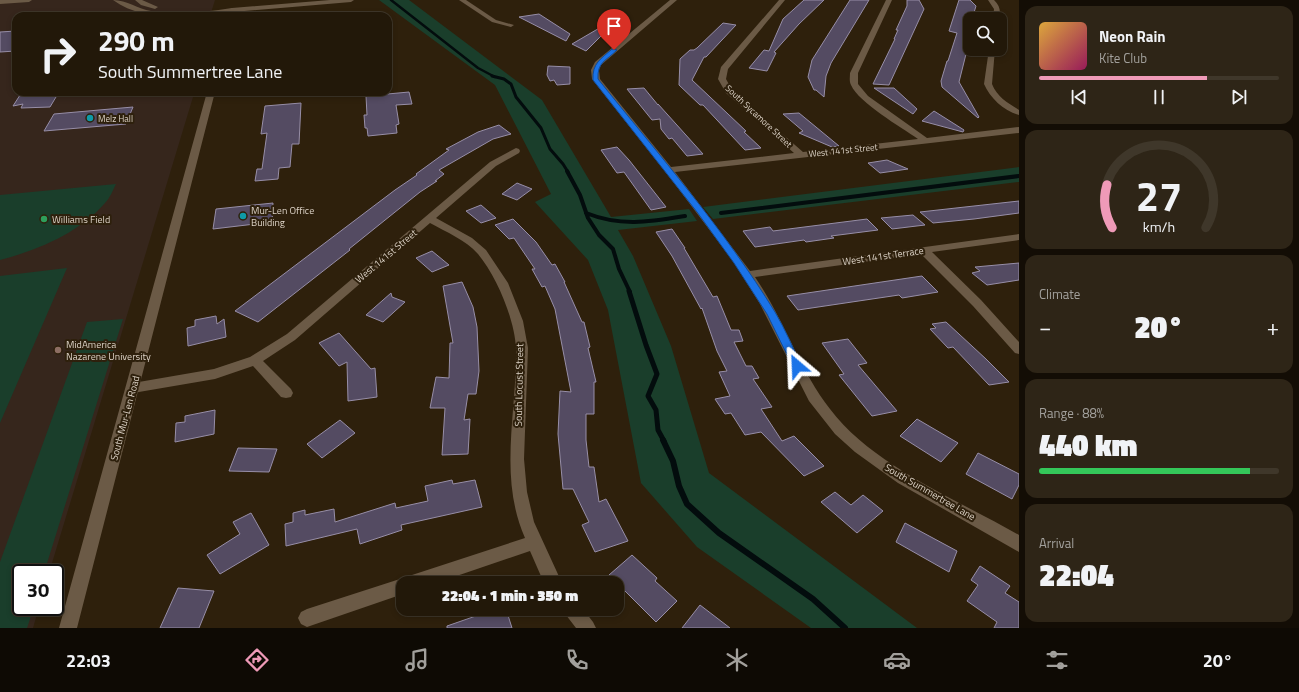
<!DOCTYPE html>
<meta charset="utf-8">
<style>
body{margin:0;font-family:"Titillium Web",sans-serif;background:#2e2517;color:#f1f3f6;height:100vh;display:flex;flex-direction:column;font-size:15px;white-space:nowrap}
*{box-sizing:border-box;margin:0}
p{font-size:13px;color:#a2a09c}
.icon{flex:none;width:22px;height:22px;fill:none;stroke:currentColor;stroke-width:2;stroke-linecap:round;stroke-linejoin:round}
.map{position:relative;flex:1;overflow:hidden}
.drawer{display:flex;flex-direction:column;gap:6px;padding:6px;background:#130d05;width:280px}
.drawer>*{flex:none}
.top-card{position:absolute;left:12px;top:12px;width:380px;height:84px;border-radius:12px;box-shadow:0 2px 6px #0003,0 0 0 1px #3f372a;background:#221809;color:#f1f3f6;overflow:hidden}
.tools{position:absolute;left:963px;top:12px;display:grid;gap:8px}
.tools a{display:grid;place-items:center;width:44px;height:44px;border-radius:8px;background:#221809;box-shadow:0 2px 6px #0003,0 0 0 1px #3f372a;font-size:20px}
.speed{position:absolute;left:12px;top:564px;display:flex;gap:8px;font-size:20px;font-weight:700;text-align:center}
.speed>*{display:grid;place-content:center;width:52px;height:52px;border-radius:50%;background:#221809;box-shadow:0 2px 6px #0003,0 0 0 1px #3f372a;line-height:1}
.speed .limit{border:2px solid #111;border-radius:6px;background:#fff;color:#111}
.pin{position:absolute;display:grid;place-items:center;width:34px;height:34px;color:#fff;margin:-41px -17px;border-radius:50% 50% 50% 0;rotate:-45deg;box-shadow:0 0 4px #0007}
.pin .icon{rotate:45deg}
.me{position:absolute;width:44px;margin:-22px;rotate:334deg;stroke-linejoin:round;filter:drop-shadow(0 0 3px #0008)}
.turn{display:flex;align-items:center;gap:14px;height:84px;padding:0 20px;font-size:18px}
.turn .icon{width:52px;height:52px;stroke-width:2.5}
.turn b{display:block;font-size:28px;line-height:34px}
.big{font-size:30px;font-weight:800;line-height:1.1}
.drawer .tile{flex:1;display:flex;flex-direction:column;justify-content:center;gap:6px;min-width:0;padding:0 14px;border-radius:12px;background:#2e2517}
.drawer .dial{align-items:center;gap:0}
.dial svg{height:104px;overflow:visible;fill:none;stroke:#3f372a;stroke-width:7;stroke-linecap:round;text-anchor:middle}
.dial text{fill:#f1f3f6;stroke:none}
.song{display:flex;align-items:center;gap:12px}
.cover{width:48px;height:48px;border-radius:6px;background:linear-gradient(135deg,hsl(40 70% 55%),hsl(330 70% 35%))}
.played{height:4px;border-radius:2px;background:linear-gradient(90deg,#ef9ab8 70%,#3f372a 70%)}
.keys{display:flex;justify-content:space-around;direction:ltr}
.heat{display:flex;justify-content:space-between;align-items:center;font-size:22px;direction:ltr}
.charge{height:6px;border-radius:3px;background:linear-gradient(90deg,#34c759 88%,#3f372a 0)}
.trip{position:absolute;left:396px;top:576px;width:228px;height:40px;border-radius:12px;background:#221809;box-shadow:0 2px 6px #0003,0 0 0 1px #3f372a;font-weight:800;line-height:40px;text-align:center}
.tab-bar{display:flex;height:64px;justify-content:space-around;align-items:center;background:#0e0a04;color:#a2a09c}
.tab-bar .icon{width:28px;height:28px}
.tab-bar .current{color:#ef9ab8}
.tab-bar b{font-size:18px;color:#f1f3f6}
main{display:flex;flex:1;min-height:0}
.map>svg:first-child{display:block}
</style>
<main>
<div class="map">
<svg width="1019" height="628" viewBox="0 0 1019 628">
<rect width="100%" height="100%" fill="#2e200c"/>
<path fill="#36261c" d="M0,0h215l-5,16h-194v76h172l5,5 -144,476h-28v34h18l-6,21h-33z"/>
<path fill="#1a3e2b" d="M379,0h30l133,100 69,117 78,-8 8,12 -79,9 15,26 38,90 38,127 208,155h-106l-114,-81 -56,-64 -33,-173 -20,-50 -53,-58 16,-8 -56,-109z
M1019,167v15l-306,37 -10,-12z
M116,184c-3,6 -6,14 -11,19 -26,30 -67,47 -105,57v-65z
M67,268l-67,155v-147z
M123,319l-79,254h-23v34h13l-7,21h-27v-66l87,-240z"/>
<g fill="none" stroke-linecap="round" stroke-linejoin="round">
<path stroke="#030c0d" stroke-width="2.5" d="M391,0l87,68 17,9"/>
<path stroke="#030c0d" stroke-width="3" d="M492,76l12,3 7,5 5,13 25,31 9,21 13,15 5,8"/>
<path stroke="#030c0d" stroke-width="4" d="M567,171l13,24 8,23 11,17 14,14 6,20 11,23
M586,213c35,14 63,9 99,3
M721,213l298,-37"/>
<path stroke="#030c0d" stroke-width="5" d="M629,291l17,54 11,29 -9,22 8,14 2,20 6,11"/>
<path stroke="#030c0d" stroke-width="6" d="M663,440l10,21 6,25 8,18 32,29 94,66 32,29"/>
</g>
<path fill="#544b62" stroke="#978ea7" d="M804,0h20l-25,24 -25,28 2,1 -9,18 -18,-3 15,-18 5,1 14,-32z
M850,0h19l-38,63 -5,13 -2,21 -8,-7h-2l-6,-13 4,-17z
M907,0h12l5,9 -35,76 -16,-1 22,-45h-1l4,-9h-2l11,-24z
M959,0h11l6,6 -4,13h-2v19l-11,44 20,35 -1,1 -36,-31 -1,-6 6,-20h1l9,-28 -8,-2z
M539,14l31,20 -4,7 -47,-24z
M608,23l2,4 -24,24 -14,-7z
M723,23l13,2 -30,32h-2l-12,23 54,51 -2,1 17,16 -16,2 -42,-45h-3l-21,-20 1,-26 10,-9h4l3,-2z
M16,31v20l-16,1v-20z
M548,66l22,1v17l-13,1 -3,-5 -4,1 -3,-6z
M644,88l14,17v-1l45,50 -16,2 -15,-18 -3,1 -8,-10 -1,-10 -8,1 -25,-31z
M874,88h20l23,21 -4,5z
M22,92h37l-9,15 -29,1 2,-4 -10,2z
M409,92l3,12 -16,1 3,19 -3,1 1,8 -29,3 -1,-8h-2l-1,-13h3l-1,-19z
M301,103l-2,41h-7l-2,23 -11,1 -1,11 -23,2 2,-12h5l5,-36 -6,1 4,-28z
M133,107l-7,17 -82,7 10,-17z
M934,111l30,19 -1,2 -41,-11z
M799,113l40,33 -7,1 -33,-14 4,-2 -20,-17z
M499,125l12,9 -18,5 -54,31 5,4 -9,7h2l-17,11 -71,57 1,1 -92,72 -23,-11 160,-121 22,-15 -1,-1 33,-24 -3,-1 32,-17z
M617,147l12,13 37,47 -15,3 -27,-38 -7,1 -16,-23z
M887,160l21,9 -28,4 -12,-10z
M517,183l15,6 -15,11 -15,-6z
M1019,201v12l-45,6 -41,4 -13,-11z
M273,203l-1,19 -59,7 3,-20z
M481,205l15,13 -15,5 -15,-12z
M913,215l12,10 -33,4 -11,-11z
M513,219l23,23 16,23 3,-1 10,18h-1l18,40h2l6,25 -2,1 8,34h-2v32h-8v26l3,27h5l5,35 7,-3 22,42 -33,11 -13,-27 7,-3 -16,-33h-10l-5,-55 2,-43 11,1 -16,-83 -10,-23 -3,1 -10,-18h3l-21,-31 -5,1 -14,-14z
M867,219l11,11 -47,6 3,2 -28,4 -2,-2 -49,7 -12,-16 27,-4 3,4z
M672,229l13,19h-1l29,49 4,-1 14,34h8l4,11 -9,1 12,24h6l7,12 -6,1 19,28 -11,2 21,32 12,-5 30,30 -20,10 -43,-44 -16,3 -14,-22 -6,1 -10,-15 15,-3 -11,-24 8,-1 -10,-20 -15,-43 -1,1 -29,-53 -16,-24z
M432,251l17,14 -17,7 -16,-14z
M1019,263v17l-32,5 -15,-12 8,-2 -5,-4z
M922,276l16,16 -36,6 -3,-3 -101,15 -11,-14z
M462,282l11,25 4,20 2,44 -3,23h-8l-4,26 6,-1 -2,35 -26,1 3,-47h-15l6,-31 13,1 1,-35h3l-10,-57z
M391,293l1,4 13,5 -22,20 -17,-7z
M216,316l1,8 7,-5 2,18 -38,9 -1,-18 8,-2v-6z
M946,322l40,37 23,23 -20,3 -36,-38 -5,1 -18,-19 6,-1 -4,-4z
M339,333l32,36 4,-1 2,29 -29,4 -1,-39 -8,4 -20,-23z
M848,339l19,24 -9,2 39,46 -25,5 -33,-41 5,-1 -22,-31z
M215,410l-1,24 -39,8 1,-19 9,-1v-6z
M917,419l41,24 -17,19 -41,-26z
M340,420l15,13 -33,25 -15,-14z
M238,448l39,1 -8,23 -40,-1z
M978,453l41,21v11l-7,14 -46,-25z
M452,480l1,4 22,-4 7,27 -81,18 1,5 -42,14 -3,-15 -71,17 -1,-22 8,-2v-9l12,-3v5l29,-6 1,13 60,-19 1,5 32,-7 -3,-15z
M835,492l16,13 12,-10 20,16 -26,22 -36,-31z
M251,513l18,32 -49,29 -13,-19 33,-21 -7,-12z
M905,523l52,28 -8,21 -53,-30z
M632,555l25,23 -2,3 22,20 -21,21 -47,-47z
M980,566l30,20 -5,7 14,9v26h-25l3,-6 -30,-21 11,-16 -7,-5z
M178,588l36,3 -15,37h-39z
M700,605l30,23h-48z
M496,609h10l6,19h-65v-2z"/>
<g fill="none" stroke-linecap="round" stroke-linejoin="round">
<path fill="#6b5a46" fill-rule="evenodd" d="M0,0h32l-3,2 -29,2z
M113,0c14,0 25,9 38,11 27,4 54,1 81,-3l3,2 -3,2c-38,5 -86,12 -119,-12z
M135,0h7l16,7 -3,2 -14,-4z
M459,0h7l30,20 18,5 -3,2 -19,-5z
M670,0h7l-76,65 -2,5 1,9 71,88 123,-14 -68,-60 -8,-14 3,-12 58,-67h6l-57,69 -2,10 6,11 71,62 115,-13c-17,-12 -59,-36 -67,-54 -2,-4 -1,-8 -1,-12l36,-73h6l-34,73v11l10,12 59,42 92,-11v6l-344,39 75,99 269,-37v6l-87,12 49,48 38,42v12l-4,-1 -42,-47 -52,-52 -166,23c29,42 44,92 75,132 43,57 128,91 189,126v17l-121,-69 -43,-31 -20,-18 -26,-33 -49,-97 -27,-43 -59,-78 -82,-104 -1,-9 4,-8z
M988,0h6c6,6 7,11 5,19h-6l1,-10z
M989,49h6l-3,35c5,13 16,19 27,26v5c-15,-4 -29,-17 -35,-31z
M516,148l3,1 1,2 -1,2 -23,13 -60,52 36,20 14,12 22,33 15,38 5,27 -4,111 3,33 7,30 28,61h-18l-14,-32 -94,32h-33v11l-96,33 -6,-3 -3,-6 3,-6 6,-3 96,-31 2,1 7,-4 113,-37c-27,-61 -8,-125 -9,-189 -1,-29 -19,-72 -38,-95 -12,-14 -32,-22 -48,-31l-135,117 -32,21 28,28 2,4 -2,4 -5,1 -5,-1 -28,-31 -38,13 -82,14 -5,-1 -2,-4 2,-4 5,-1 81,-14 36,-12 37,-23 203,-172z
M563,609h20l10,13 3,6h-20l-10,-13z"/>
<path fill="#6b5a46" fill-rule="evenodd" d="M330,0h24l-3,2 -118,10 -8,4h-8l15,-8z
M207,92h8l-138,536h-18z"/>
</g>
<path fill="#1a73e8" stroke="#114b97" d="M612,49l5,1c-11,11 -20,12 -19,29 61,76 126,150 177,233 10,17 18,36 27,54l-1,3h-7l-27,-55 -33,-51 -37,-51 -104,-132c-1,-17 8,-21 19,-31z"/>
<g fill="#0f9aa8" stroke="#2e200c" stroke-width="1.5">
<circle cx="90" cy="118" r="4"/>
<circle cx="243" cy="216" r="4"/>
</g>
<circle fill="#2e9e5b" stroke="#2e200c" stroke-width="1.5" cx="44" cy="219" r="4"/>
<circle fill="#8d6e63" stroke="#2e200c" stroke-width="1.5" cx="58" cy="350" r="4"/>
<g text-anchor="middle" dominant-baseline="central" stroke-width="4" stroke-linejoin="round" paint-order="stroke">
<g font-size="9" fill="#ddd3c7" stroke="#2e200c">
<text transform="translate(759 116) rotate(43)">South Sycamore Street</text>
<text transform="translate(843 150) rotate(-6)">West 141st Street</text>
</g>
<g font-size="9" fill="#ddd3c7" stroke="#2e200c" text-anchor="start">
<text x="98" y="118">Melz Hall</text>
</g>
<g font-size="10" fill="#ddd3c7" stroke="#2e200c" text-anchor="start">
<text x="251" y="210">Mur-Len Office<tspan x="251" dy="12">Building</tspan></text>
<text x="52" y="219">Williams Field</text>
<text x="66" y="344">MidAmerica<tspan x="66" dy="12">Nazarene University</tspan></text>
</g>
<g font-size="10" fill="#ddd3c7" stroke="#2e200c">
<text transform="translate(386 256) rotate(-40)">West 141st Street</text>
<text transform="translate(883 256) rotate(-8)">West 141st Terrace</text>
<text transform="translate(519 385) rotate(-89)">South Locust Street</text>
<text transform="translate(125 418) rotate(-75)">South Mur-Len Road</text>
<text transform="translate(930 492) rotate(30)">South Summertree Lane</text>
</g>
</g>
</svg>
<div class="tools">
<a><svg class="icon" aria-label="search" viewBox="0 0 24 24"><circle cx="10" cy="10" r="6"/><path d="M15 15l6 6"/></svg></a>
</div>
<div class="speed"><div class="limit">30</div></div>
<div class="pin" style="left:614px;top:50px;background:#d93025"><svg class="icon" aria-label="arrive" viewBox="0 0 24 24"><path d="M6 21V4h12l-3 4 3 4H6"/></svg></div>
<svg class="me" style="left:797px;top:366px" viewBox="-20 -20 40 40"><path d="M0-17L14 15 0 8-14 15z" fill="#1a73e8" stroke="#fff" stroke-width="4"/></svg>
<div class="trip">22:04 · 1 min · 350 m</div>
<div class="top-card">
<div class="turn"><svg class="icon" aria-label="right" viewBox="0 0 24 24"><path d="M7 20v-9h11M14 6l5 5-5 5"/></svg><div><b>290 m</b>South Summertree Lane</div></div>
</div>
</div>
<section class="drawer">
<div class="tile">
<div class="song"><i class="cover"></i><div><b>Neon Rain</b><p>Kite Club</p></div></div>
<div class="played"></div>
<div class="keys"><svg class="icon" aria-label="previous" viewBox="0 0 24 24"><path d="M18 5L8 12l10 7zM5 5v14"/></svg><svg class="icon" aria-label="pause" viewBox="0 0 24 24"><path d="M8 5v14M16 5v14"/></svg><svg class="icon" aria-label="next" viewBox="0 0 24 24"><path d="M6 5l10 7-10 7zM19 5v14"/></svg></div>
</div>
<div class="tile dial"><svg viewBox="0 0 100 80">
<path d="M14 69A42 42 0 1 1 86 69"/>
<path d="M14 69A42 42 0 0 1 10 36" stroke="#ef9ab8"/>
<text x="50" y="56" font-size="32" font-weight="700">27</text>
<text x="50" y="72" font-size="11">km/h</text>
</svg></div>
<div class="tile"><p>Climate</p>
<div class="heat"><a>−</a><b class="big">20°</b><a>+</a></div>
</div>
<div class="tile"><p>Range · 88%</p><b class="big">440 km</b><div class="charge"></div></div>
<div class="tile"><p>Arrival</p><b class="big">22:04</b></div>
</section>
</main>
<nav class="tab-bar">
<b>22:03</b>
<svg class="icon current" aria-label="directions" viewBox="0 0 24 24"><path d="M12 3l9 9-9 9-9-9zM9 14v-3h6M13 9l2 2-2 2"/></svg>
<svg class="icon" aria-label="music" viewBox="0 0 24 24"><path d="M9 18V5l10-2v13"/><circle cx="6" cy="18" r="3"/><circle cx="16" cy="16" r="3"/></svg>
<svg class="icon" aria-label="phone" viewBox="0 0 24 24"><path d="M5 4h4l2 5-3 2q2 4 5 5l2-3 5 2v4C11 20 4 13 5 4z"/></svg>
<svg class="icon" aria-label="climate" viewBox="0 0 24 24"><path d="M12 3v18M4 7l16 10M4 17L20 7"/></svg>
<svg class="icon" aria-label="car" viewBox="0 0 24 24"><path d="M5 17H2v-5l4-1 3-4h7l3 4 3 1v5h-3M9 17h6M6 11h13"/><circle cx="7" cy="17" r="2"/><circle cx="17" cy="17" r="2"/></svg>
<svg class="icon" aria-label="filters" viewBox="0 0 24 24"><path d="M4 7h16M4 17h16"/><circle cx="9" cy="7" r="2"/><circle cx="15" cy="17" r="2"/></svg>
<b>20°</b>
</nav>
